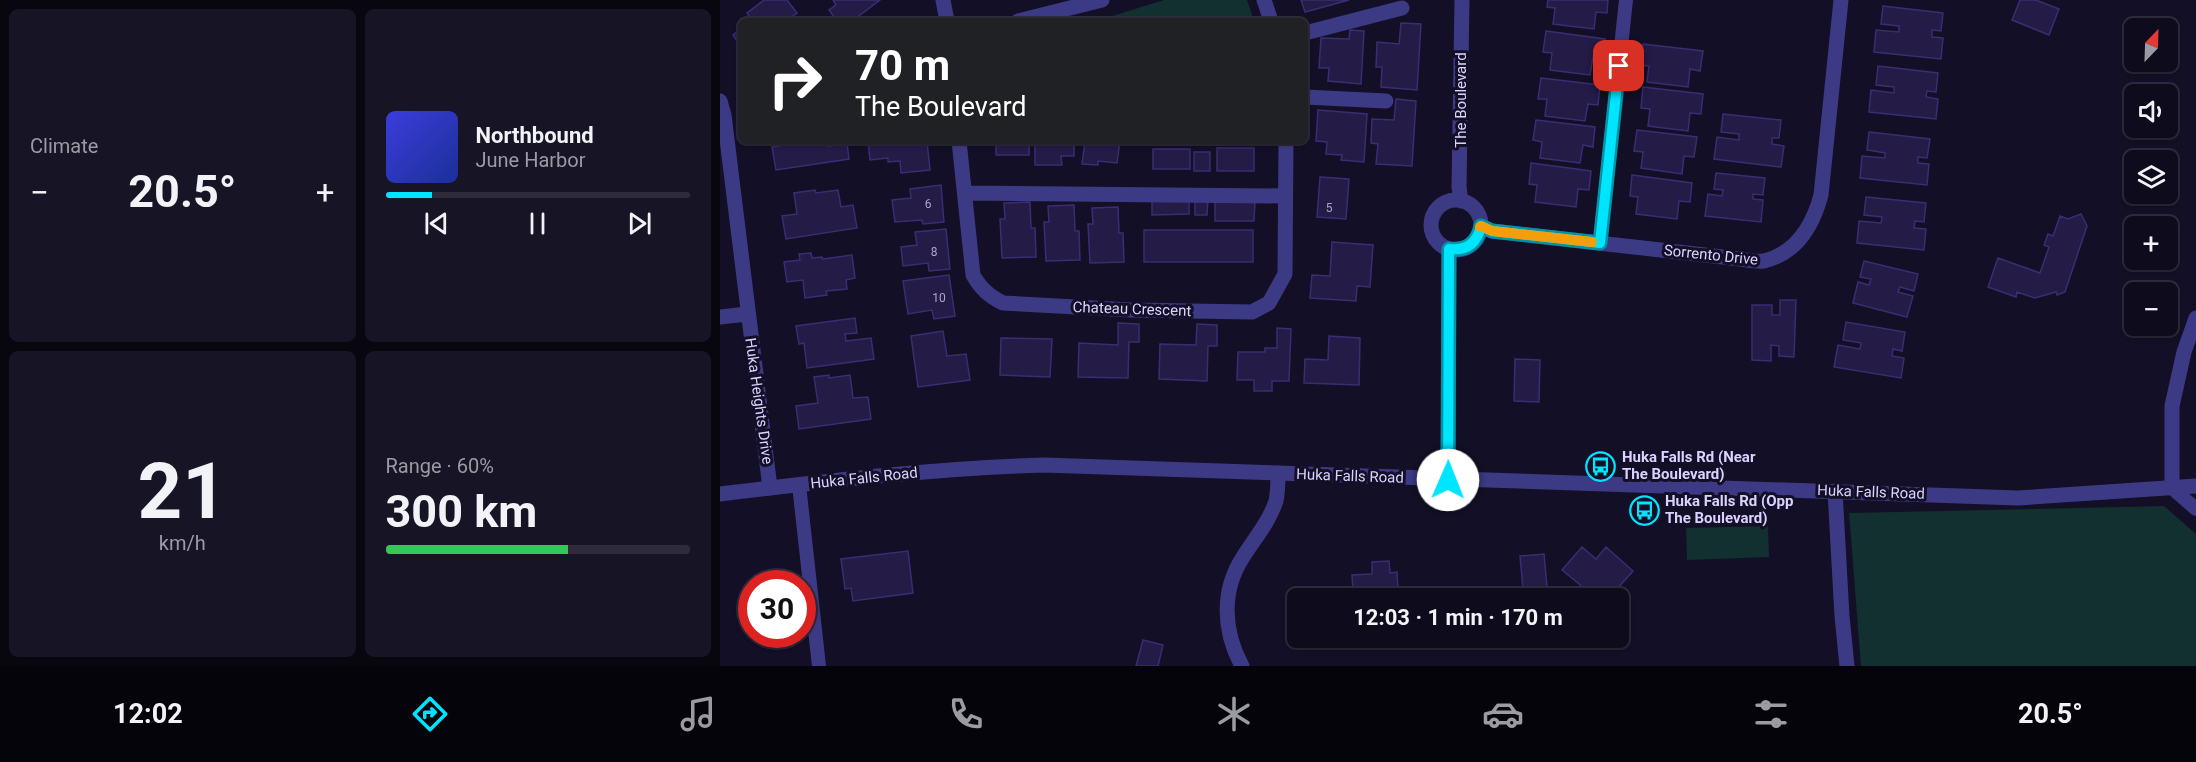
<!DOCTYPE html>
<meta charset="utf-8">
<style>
body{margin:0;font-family:Roboto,sans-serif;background:#171425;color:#f1f3f6;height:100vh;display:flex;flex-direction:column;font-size:22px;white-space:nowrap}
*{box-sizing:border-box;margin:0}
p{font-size:20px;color:#9b9ba3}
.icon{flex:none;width:33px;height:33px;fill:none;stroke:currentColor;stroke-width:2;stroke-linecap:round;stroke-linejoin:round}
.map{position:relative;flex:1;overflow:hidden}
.side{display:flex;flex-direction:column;gap:9px;padding:9px;background:#08060f;width:720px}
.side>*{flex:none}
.hud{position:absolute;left:18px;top:18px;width:570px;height:126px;border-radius:9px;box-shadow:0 2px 4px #0004,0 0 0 2px #2e2b3b;background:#202124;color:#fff;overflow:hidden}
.needle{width:39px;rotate:23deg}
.controls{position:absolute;left:1404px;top:18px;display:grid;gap:12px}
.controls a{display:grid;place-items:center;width:54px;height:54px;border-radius:9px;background:#0e0b1c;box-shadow:0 2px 4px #0004,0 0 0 2px #2e2b3b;font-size:30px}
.speed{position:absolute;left:18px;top:570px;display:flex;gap:12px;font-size:30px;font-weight:700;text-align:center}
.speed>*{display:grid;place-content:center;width:78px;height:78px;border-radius:50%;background:#0e0b1c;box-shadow:0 2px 4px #0004,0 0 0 2px #2e2b3b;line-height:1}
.speed .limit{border:9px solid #d22;background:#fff;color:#111}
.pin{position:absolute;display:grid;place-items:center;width:51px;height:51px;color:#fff;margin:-26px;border-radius:12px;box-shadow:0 3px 9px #0006}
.me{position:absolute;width:66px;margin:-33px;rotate:1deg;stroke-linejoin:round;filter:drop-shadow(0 0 4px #0008)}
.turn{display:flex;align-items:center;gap:21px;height:126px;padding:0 18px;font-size:27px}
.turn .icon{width:78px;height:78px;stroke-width:2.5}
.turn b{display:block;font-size:42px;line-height:51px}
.big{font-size:45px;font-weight:700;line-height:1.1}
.side .widget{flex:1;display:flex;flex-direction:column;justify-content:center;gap:9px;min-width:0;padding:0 21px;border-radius:9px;background:#171425}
.side .dial{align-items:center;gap:0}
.dial b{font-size:78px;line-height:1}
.song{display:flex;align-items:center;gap:18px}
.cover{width:72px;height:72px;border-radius:9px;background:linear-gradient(135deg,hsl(240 70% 55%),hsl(230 70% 35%))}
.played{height:6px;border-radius:3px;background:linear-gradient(90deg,#00e5ff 15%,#2e2b3b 15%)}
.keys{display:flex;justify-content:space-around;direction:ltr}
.heat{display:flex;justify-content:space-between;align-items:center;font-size:33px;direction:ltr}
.charge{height:9px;border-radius:4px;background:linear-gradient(90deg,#34c759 60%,#2e2b3b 0)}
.side .tiles{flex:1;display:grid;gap:9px;grid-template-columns:repeat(2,1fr)}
.trip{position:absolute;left:567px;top:588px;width:342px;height:60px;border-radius:9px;background:#0e0b1c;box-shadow:0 2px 4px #0004,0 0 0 2px #2e2b3b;font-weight:700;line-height:60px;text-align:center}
.menu{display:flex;height:96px;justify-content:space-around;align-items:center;background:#06040b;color:#9b9ba3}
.menu .icon{width:42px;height:42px}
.menu .selected{color:#00e5ff}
.menu b{font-size:27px;color:#f1f3f6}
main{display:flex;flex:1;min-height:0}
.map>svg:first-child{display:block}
</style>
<main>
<section class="side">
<div class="tiles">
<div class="widget"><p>Climate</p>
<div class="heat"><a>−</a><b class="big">20.5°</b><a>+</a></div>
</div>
<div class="widget">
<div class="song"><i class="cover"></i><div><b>Northbound</b><p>June Harbor</p></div></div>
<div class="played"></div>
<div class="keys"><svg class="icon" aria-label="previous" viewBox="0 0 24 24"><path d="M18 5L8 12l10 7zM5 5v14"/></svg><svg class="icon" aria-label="pause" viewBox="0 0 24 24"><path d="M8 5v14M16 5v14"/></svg><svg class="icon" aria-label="next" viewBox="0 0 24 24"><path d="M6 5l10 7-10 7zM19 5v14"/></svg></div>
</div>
<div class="widget dial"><b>21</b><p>km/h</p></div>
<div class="widget"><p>Range · 60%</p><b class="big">300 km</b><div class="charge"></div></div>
</div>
</section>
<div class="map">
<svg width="1476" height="666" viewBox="0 0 1476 666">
<rect width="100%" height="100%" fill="#130f26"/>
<path fill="#12302f" d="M444,0h83l7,21h-158z
M1444,506l32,28v132h-335l-12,-153z
M1048,526l1,31 -82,3 -1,-32z"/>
<path fill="#241b47" stroke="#3b2d73" stroke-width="1.5" d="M44,0h23l10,13 -11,8h-34l-5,-8z
M113,0h47l-28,21h-15l-8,-11 7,-5z
M581,0h48l-44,12z
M828,0h60l-1,13 -11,-1 -2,17 -41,-5 2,-16 -8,-1z
M1300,0h16l23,9 -10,26 -37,-15z
M1163,6l60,7 -2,18 -9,-1v7l11,1 -2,21 -67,-7 2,-22 23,2v-6l-18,-2z
M681,23l20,1 -4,66 -36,-3 1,-20h-6l1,-25 22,2z
M21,29v18l-8,-12z
M630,30l14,1 -3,53 -33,-3 1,-13h-10l2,-30 28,1z
M826,31l59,8 -2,19 -10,-1 -3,18 -40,-5 2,-17 -9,-1z
M923,44l60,7 -3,20 -10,-2 -2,18 -41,-5 2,-16 -9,-1z
M1158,66l60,7 -2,19 -9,-1 -1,6 12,2 -2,20 -67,-7 2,-22 23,3v-6l-18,-2z
M821,78l59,7 -2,20 -10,-1 -3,17 -40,-5 2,-17h-9z
M923,87l60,7 -2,20 -11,-1 -2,18 -40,-5 2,-17 -9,-1z
M676,99l20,2 -4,65 -36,-2 2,-20 -7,-1 1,-24 22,1z
M598,110l49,4 -3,48 -23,-2 1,-5 -16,-1 1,-12 -11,-1z
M1003,114l58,6 -2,18h-7v6l12,2 -3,21 -67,-8 3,-22 22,3v-6l-18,-2z
M816,120l59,7 -2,20 -10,-2 -3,18 -40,-5 2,-16 -9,-2z
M917,130l60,7 -3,20 -10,-1 -2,18 -41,-6 2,-16 -9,-1z
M1149,132l61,7 -3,19 -9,-1v6l11,1 -2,21 -67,-7 2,-22 23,2v-5l-18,-3z
M74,141h34v5l19,-3 2,16 -73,11 -4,-23 22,-4z
M148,141h59l3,29 -29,3 -1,-12 -12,1v-4l-18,2z
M276,141h33v14h-33z
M315,141h39v15h-13l1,9h-27z
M365,141h35l-3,22 -19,-2v4l-16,-1z
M497,148h37v23h-37z
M433,149h37v20h-37z
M474,152h16v19h-16z
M811,163l60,8 -2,19 -11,-1 -2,18 -41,-5 2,-17 -8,-1z
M996,173l49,5 -2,17 -10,-1v5l10,1 -2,22 -56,-6 3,-22 14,2 1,-6 -9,-1z
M912,175l60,8 -2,19 -11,-1 -2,18 -41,-5 2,-17 -8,-1z
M600,177l29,2 -3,40 -29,-2z
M221,185l3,37 -21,2 -1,-4 -27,2 -3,-22 19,-2 -1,-9z
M95,190l1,3 22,-3 3,17 12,-2 4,23 -71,11 -4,-23 15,-2 -3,-21z
M432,196h37v18l-37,1z
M1146,197l60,6 -2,19 -9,-1 -1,7 12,1 -2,21 -67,-7 2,-22 22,2 1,-6 -18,-2z
M488,198l-1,17h-12v-16z
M495,200h40l-1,21h-39z
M310,202l1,26h4l1,29 -34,1 -2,-39h5l-1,-16z
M354,205l1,26h4l1,29 -34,1 -2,-39h5l-1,-16z
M398,207l1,26h4l1,29 -34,1 -2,-39h5l-1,-16z
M1361,214l6,12 -22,66 -8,3 -1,-3 -21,6 -18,-6 -1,5 -28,-10 10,-29 42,15 9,-26 -5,-2 4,-11 5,2 7,-20 8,3z
M226,229l4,40 -21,2 -1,-8 -25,3 -2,-19 16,-2 -2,-13z
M424,230h109v32h-109z
M612,242l41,3 -3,42 -13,-1 -1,15 -46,-3 2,-23 18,1z
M91,253l1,5 10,-1 1,2 29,-4 3,23 -9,2 1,9 -21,2 1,4 -22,3 -2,-18 -16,2 -3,-20 16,-2 -1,-6z
M1144,261l54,13 -4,17 -14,-4 -2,5 15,4 -6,21 -54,-14 5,-21 11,3 2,-6 -11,-2z
M229,275l6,41 -21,3 -2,-9 -24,4 -5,-33z
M1060,300h16l-2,57 -15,-1v-10l-8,-1v16l-19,-1v-55h20v10h8z
M135,318l2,15 -12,1 1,7 25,-3 3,21 -67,9 -3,-25 -5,1 -3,-18z
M1126,322l59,10 -3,19 -9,-2 -1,7 12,2 -3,20 -67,-11 4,-22 22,4 1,-6 -18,-3z
M398,323l21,1v18h-10l-1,36 -50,-1 1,-34 39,2z
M477,324l20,1v21h-9l-1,35 -48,-2 1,-35 36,1z
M557,328l14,1 -2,52h-17v10h-18v-11h-17l1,-28h27v-4h12z
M223,331l4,25 19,-2 4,26 -52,7 -7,-51z
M609,336l31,2 -1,47 -55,-2 1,-24 23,1z
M281,338l51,1 -2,38 -50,-2z
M795,359l25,1 -1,42 -25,-1z
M109,375v3l21,-3 3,23 15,-1 3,22 -72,10 -3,-23 22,-3 -4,-26z
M862,547l14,12 10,-12 27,24 -24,27h-13l-34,-28z
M188,551l5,42 -60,8 -2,-13 -6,1 -4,-30z
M824,554l3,33 -24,2 -3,-33z
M669,561l1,12 7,-1 1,16 -12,1 1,9h-17v-7l-17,2 -1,-18 20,-1v-12z
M423,640l20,5 -5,21h-22z"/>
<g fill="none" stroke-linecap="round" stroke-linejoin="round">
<path stroke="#3d3a85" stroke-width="14" d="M880,243l26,-243
M79,485l20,181
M1452,488l24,21"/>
<path stroke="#3d3a85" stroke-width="15" d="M223,0l4,21
M544,0l7,21
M298,21l84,-21
M585,33l97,-25
M585,97l81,4
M0,101l4,14 46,373
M239,141l14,134c8,14 16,21 30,28l128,7 121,2 17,-9 16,-29 1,-133
M246,193l319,3
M711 225a25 25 0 1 1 50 0a25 25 0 1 1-50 0Z
M741,201l-2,-14 3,-187
M761,226l11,5 248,28c8,1 17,3 24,2 33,-8 49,-36 57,-66l20,-195
M0,317l27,-3
M728,480l1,-231
M1452,488v-82l12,-54 12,-34
M1115,491l7,125 5,50
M522,666c-19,-35 -21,-75 1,-109 12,-19 26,-35 33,-56 2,-9 2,-19 2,-28"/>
<path stroke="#3d3a85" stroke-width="15" d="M0,494c108,-13 215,-26 324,-29l974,33 178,-12"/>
</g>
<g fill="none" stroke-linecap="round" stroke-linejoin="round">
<defs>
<path id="route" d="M728,480l1,-231c18,2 28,-6 32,-23l11,5 108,12 19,-177"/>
</defs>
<use href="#route" stroke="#0095a6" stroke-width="15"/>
<use href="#route" stroke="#00e5ff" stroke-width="10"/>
<path stroke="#f59e0b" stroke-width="10" d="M760,227l1,-1 11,5 100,11"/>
</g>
<defs>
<symbol id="bus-ring" viewBox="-11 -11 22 22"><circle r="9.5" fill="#130f26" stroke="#00e5ff" stroke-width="1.5"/><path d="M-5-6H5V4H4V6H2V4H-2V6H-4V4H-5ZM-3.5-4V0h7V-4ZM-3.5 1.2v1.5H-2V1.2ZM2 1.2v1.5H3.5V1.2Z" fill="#00e5ff"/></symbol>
</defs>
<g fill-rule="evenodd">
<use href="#bus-ring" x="864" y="450" width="33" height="33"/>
<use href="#bus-ring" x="908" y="494" width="33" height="33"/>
</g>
<g text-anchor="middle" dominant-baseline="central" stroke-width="6" stroke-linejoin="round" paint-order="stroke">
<g font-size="12" fill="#aca6d1">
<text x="208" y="204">6</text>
<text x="609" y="208">5</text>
<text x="214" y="252">8</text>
<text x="219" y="298">10</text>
</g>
<g font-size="15" fill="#d9d4ff" stroke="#130f26">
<text transform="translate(741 100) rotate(-90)">The Boulevard</text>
<text transform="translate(991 255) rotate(6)">Sorrento Drive</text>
<text transform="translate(412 309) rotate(2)">Chateau Crescent</text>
<text transform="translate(39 401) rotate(82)">Huka Heights Drive</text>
<text transform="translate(630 476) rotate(2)">Huka Falls Road</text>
<text transform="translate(144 478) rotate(-6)">Huka Falls Road</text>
<text transform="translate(1151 492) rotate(2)">Huka Falls Road</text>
</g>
<g font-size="15" font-weight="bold" fill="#d9d4ff" stroke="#130f26" text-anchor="start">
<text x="902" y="457">Huka Falls Rd (Near<tspan x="902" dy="17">The Boulevard)</tspan></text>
<text x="945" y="501">Huka Falls Rd (Opp<tspan x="945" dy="17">The Boulevard)</tspan></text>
</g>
</g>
</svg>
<div class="controls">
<a><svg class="needle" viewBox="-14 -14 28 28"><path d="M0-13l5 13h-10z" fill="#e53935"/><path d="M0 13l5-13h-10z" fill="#9b9ba3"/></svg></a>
<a><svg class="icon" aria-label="sound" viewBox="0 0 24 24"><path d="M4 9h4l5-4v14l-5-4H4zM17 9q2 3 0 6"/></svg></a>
<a><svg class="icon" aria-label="layers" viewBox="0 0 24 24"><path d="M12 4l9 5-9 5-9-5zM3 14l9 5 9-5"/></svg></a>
<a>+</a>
<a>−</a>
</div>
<div class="speed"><div class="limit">30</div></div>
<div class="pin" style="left:899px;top:66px;background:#d93025"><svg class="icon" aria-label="arrive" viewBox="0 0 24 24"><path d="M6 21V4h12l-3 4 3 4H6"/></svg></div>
<svg class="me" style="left:728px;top:480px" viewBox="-20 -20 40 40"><circle r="19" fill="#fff"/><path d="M0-13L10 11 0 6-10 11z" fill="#00e5ff"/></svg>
<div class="trip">12:03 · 1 min · 170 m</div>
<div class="hud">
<div class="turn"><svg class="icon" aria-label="right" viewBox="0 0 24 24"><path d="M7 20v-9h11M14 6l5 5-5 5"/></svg><div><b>70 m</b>The Boulevard</div></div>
</div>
</div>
</main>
<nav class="menu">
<b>12:02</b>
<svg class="icon selected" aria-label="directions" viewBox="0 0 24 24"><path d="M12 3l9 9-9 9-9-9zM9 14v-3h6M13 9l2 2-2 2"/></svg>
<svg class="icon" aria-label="music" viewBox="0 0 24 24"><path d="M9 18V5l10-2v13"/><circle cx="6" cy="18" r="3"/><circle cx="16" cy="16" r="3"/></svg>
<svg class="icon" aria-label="phone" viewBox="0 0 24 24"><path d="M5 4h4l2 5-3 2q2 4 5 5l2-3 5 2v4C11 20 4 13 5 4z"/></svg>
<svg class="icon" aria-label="climate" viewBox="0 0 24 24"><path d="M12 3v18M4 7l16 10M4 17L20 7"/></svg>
<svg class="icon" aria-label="car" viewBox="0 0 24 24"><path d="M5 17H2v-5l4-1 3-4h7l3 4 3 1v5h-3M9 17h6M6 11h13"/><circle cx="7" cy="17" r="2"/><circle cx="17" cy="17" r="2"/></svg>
<svg class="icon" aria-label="filters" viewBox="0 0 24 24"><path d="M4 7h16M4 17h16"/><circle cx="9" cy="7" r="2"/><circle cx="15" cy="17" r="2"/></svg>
<b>20.5°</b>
</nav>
